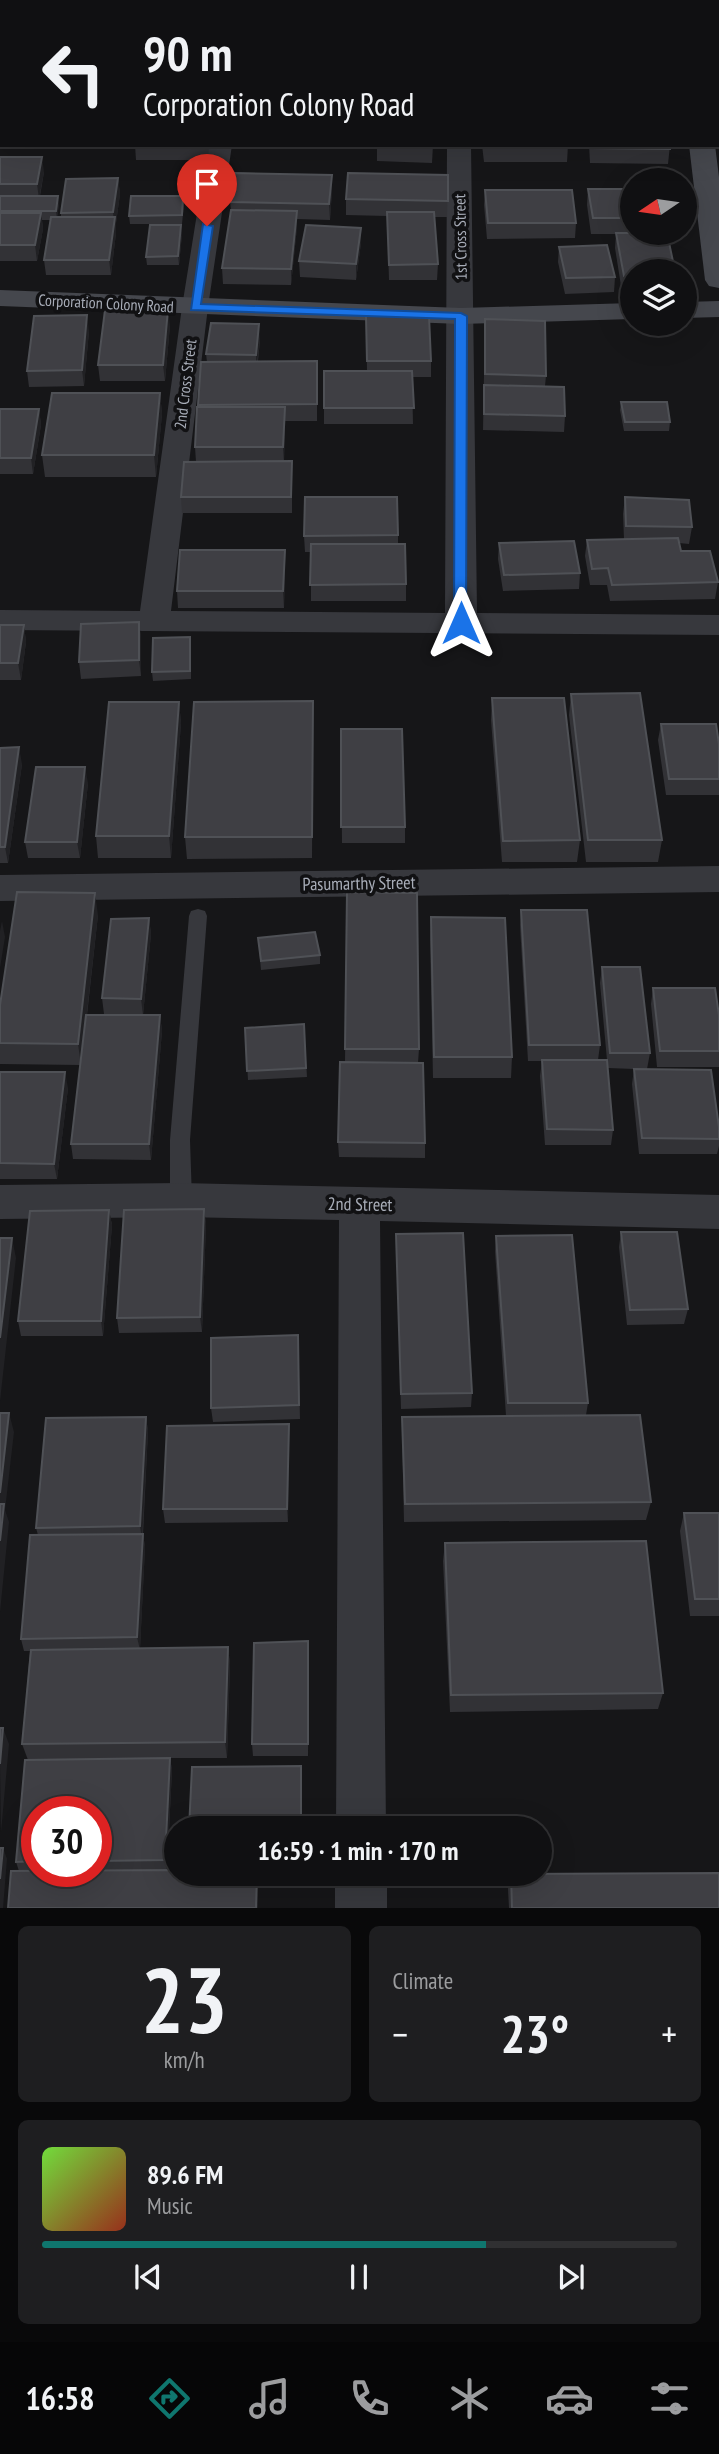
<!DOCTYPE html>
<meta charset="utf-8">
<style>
body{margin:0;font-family:"PT Sans Narrow",sans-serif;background:#1e1e20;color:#f1f3f6;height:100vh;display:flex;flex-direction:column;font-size:26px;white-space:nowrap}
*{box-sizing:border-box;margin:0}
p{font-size:23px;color:#9c9d9f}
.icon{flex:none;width:38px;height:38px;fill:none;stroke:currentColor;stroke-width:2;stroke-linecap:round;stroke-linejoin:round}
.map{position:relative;height:1908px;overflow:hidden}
.details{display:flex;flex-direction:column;gap:18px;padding:18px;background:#09090a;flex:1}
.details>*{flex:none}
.guide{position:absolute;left:0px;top:0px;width:719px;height:147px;box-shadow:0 7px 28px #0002,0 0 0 2px #303032;background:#101012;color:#f1f3f6;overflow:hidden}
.needle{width:46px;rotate:257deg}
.fabs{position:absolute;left:620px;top:168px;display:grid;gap:14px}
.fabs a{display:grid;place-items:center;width:77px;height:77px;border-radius:50%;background:#101012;box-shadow:0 7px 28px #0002,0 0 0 2px #303032;font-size:35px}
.speed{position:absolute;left:21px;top:1796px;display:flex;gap:14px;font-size:35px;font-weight:700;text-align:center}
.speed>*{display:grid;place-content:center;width:91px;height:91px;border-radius:50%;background:#101012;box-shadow:0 7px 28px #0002,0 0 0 2px #303032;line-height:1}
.speed .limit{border:10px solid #d22;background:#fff;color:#111}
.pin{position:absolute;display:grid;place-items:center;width:60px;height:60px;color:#fff;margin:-72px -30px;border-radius:50% 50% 50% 0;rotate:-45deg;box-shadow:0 0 7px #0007}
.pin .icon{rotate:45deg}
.me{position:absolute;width:77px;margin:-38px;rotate:0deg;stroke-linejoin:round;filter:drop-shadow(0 0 5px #0008)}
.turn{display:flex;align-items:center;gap:24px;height:147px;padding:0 28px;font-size:32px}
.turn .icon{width:91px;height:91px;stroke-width:2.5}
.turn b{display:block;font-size:49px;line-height:60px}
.big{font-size:52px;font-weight:600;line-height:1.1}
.details .card{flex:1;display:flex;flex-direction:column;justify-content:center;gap:10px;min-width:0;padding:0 24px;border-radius:10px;background:#1e1e20}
.details .dial{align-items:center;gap:0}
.dial b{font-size:91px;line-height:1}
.song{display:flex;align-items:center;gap:21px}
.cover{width:84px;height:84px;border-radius:10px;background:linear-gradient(135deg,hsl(100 70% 55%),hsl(10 70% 35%))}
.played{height:7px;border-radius:4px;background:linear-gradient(90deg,#0f766e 70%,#303032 70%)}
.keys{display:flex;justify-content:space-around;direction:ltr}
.heat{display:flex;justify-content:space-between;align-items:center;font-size:38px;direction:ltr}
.details .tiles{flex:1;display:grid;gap:18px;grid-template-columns:1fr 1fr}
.card:last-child{grid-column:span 2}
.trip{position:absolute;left:164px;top:1816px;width:388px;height:70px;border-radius:35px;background:#101012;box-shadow:0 7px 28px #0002,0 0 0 2px #303032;font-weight:600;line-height:70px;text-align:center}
.dock{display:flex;height:112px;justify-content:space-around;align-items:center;background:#060607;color:#9c9d9f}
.dock .icon{width:49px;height:49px}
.dock .current{color:#0f766e}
.dock b{font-size:32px;color:#f1f3f6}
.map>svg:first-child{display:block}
</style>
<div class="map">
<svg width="719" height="1908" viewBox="0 0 719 1908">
<rect width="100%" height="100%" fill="#161618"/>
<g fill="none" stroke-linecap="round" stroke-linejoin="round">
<path fill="#37383d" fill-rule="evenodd" d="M198,909l7,2 2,5 -17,224 2,60 -3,6 -8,3 -8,-3 -3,-6v-60l19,-224 2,-5z"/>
<path fill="#37383d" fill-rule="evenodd" d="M9,0h22l-23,2z
M446,0h22v2h-22z
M2,66v21h-2v-20z
M718,82h1v14h-1z
M208,145h24l-24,162 -37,304 274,2 2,-468h24l6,468 242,2v20l-719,-5v-20l140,1 42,-304z
M719,866v26l-719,9v-26z
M181,1183l538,12v34l-339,-8 6,608h-50l3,-609 -158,-3 -181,2v-34z
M335,1874h52v34h-52z"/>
<path fill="#45474d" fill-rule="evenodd" d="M670,0h24v2h-23z
M689,145h26l4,32v111l-10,-2 -4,-6z
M0,290l461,18 171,-5v16l-171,5 -461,-18z
M719,301v16l-35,1v-16z"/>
</g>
<path fill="#323236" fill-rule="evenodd" d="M212,0h105v2h-105z
M373,0h51l-1,2h-50z
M135,145h74l-1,15h-72z
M377,145h56l-1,18 -55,-2z
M482,145h86l-1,17h-83z
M589,145h81l-2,19 -78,-1z
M0,157l44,15 -4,24 19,8 -2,13h4v-4l57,-35 2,16 -4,29v10l-5,42h-65l-2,-15 7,-40h-9l1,9 -6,32h-37z
M448,175l-1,42h-13l4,47 -1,16h-48l-2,-64 -41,-1v-16z
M588,189h44v103h-10l-7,-44 1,-14h-25l-4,-29z
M332,190l-2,30 -33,-1v8l-6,58 -68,-1 -1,-16 9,-58 -1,-8z
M485,190l91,33 -1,15 -88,1 -3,-34z
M183,196l1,8 -2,20h-52l-1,-8z
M361,228v15l-5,37 -56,-3 -1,-16z
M182,234l-3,31h-32l-1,-8z
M559,247l56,30 -1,15 -49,2 -7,-32z
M366,316l65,45v16h-19l1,47h-89v-53h43z
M485,319l61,57 -1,10 20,30 -1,16 -81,-2z
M170,325l-5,56h-65l-2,-16z
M89,331l-5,55 -55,1 -2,-16z
M260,340l-2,21h59v60h-32l-1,40 8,17v35h-110l-1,-16 15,-35 -1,-15 6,-85h6l-1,-8z
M160,393l2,21 -6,63h-111l-3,-22z
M621,402l49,20 -1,9h-45l-4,-21z
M0,409h39l2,16 -8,49h-33z
M625,497l67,30 -3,17 -10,-1 2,8 37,31 -3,17 -105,2 -3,-16h-17l-5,-29 2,-16 37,-1 -1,-25z
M398,535v9l8,40v17h-95v-49h-6l-1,-16z
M499,543l81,30 -1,16 -76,2 -5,-32z
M285,566l-1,42h-106l-1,-17z
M139,622l2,16v38l-60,3 -2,-17z
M0,625h24l2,17 -5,38h-21z
M191,646v33l-38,2 -1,-9z
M571,694l91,146 -4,22h-72l-17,-147z
M492,698l88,142 -3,22h-75l-11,-142z
M313,701l-1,157 -125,1 -2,-22z
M179,702l2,21 -10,135h-73l-2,-22z
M661,724l58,20v51h-53l-8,-55z
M341,729l64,98v16h-63z
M0,748l22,16 -14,99h-8z
M88,783l-8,75h-52l-3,-16z
M347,892l72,157 -1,14 7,80v15l-86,-1 -1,-15 7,-80z
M521,910l79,135 -2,15h9l-7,-77 2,-16 48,86 -3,16 72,58v19l-2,8h-78l-7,-70 2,-15 -26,-1 5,62 -2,15h-66l-5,-69 2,-15h-14l-8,-135z
M98,915l-11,100h73l2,16 -11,129 -78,-1 -2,-15 9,-79 -80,-1v-59z
M431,917l81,140 -1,21h-78l-3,-140z
M149,918l2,16 -8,81 -39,-1 -2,-16z
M258,938l62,17v9l-59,6z
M653,988l66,27v52h-62l-6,-63z
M304,1024l3,53 -59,3 -3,-52z
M0,1072l68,16 -11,91h-57z
M204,1209l2,15 -4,108 -83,1 -2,-15z
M109,1210l3,15 -9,111h-82l-3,-15z
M621,1232l67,77 -4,15 -57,1 -8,-78z
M396,1234l76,159 -1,14 -70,2z
M496,1236l92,167 -2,12 65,87 -5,18 -242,2 -2,-87v-18l104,-1 -11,-165z
M298,1335l2,84 -87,3 -2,-14z
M146,1417l2,14 -5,103 2,13 -5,101 88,-1 2,17 -3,94h-57l2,12 -5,100 90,4 1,9 -239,-12 -3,-9 12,-102 -6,-16 8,-93h-6l-3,-12 17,-104 -2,-7zM37,1811h59v60h-59z
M289,1439l-1,83 -123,1 -2,-14z
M684,1513h35v103h-29l-10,-85z
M445,1543l218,150 -5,16 -208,3 -7,-151z
M309,1654l-1,102h-55l-1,-12z
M511,1874l208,34h-210l-1,-19z"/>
<path fill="#212124" d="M42,157l2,15 -5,27 -2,-15z
M332,175v15l-2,30 -1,-16z
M118,178l2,16 -4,29v10l-5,42 -2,-15 5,-38 -1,-10z
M58,196l1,8 -2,16 -1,-9z
M297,211v16l-6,58v-16z
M41,213l2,16 -6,32 -2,-16z
M181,225l1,9 -3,31 -1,-9z
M361,228v15l-5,37v-16z
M168,309l2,16 -5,56 -2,-16z
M87,315l2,16 -5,55 -2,-16z
M259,324l1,16 -4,31v-16z
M160,393l2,21 -6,63 -2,-22z
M285,407v16l-1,40 -1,-16z
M39,409l2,16 -8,49 -2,-16z
M285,550v16l-1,42 -1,-17z
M139,622l2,16v38l-2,-16z
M24,625l2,17 -5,38 -3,-17z
M179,702l2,21 -10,135 -2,-22z
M19,747l3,17 -14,99 -3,-16z
M85,767l3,16 -8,75 -3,-16z
M95,893l3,22 -17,150 -3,-21z
M149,918l2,16 -8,81 -2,-16z
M2,921l3,16 -5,31v-37z
M160,1015l2,16 -11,129 -2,-16z
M65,1072l3,16 -11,91 -3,-15z
M204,1209l2,15 -4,108 -2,-15z
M109,1210l3,15 -9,111 -2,-15z
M12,1238l4,20 -16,143v-63z
M9,1413l5,19 -9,78 4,12 -9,90v-71l3,-29 -3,-10v-9z
M146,1417l2,14 -6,109 -2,-14z
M289,1424v15l-1,83 -1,-13z
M143,1534l2,13 -5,103 -3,-13z
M308,1641l1,13 -1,102z
M228,1647l2,17 -3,94 -2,-16z
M3,1728l6,16 -8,88 -1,-68z
M170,1758l2,12 -5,101 -2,-11z
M3,1848l4,11 -4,49h-3v-29z
M257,1874l1,9v25h-2z"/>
<path fill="#3f3f44" stroke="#4f5156" stroke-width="2" d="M44,0h78l-1,2h-78z
M141,0h41v2h-42z
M212,0h61v2h-61z
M432,145v2l-55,-1v-1z
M484,145h84v2h-84z
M591,145h79v4l-79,-1z
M0,157h42l-5,27h-37z
M235,173l97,2 -3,29 -99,-2z
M348,173l100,2v26l-102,-2z
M118,178l-5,34 -52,1 5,-34z
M588,189h44v29h-39z
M485,190h87l4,33h-88z
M0,196h58l-2,15h-56z
M131,196h52l-1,19 -53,1z
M231,210l66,1 -6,58 -69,-1z
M387,212h47l4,52 -49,1z
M0,213h41l-6,32h-35z
M51,217h64l-6,43h-65z
M150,225h31l-3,31 -32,1z
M306,225l55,3 -5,36 -57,-3z
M616,233h51l8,38h-43v5h-8z
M607,245l8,32 -49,1 -7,-31z
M168,309l-5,56h-65l7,-55z
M87,315l-5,55 -55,1 7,-55z
M366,316h63l2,45h-64z
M485,319l60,2 1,55 -61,-2z
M211,323l48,1 -3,31 -50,-1z
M317,361v43l-119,1 3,-43z
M324,371h88l2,37h-90z
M484,385l80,2 1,29 -81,-2z
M52,393h108l-6,62h-112z
M621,402h46l3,20h-45z
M197,407h88l-2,40h-88z
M0,409h39l-8,49h-31z
M292,461l-1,36h-110l3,-35z
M305,497h92l1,38 -94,1z
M625,497l64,3 3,27 -66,-1z
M678,538l3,13h29l8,31 -106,3 -4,-17 -16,1 -5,-29z
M574,541l6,32 -76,2 -5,-32z
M311,544h94l1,40 -96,1z
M180,550h105l-2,41h-106z
M139,622v38l-60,2 2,-38z
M0,625h24l-6,38h-18z
M190,637v34l-38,1 1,-34z
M640,693l22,147h-74l-17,-146z
M492,698h72l16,142 -77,1z
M313,701l-1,136h-127l9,-135z
M109,702h70l-10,134h-73z
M661,724h55l3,20v35h-50z
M341,729h61l3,98h-64z
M19,747l-14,100h-5v-99z
M36,767h49l-8,75h-52z
M17,892l78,1 -17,151 -78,-1v-38z
M347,892l70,1 2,156h-74z
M521,910h66l13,135h-71z
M431,917l74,1 7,139h-78z
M149,918l-8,81 -39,-1 9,-79z
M315,932l5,23 -59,6 -3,-23z
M602,967h38l10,86h-40z
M653,988h62l4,27v36h-59z
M86,1015h74l-11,129h-78z
M304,1024l2,44 -59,3 -2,-43z
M542,1060h65l6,70 -66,-1z
M340,1062l83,1 2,80 -87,-1z
M634,1069l77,1 8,57v12l-77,-1z
M0,1072h65l-11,92 -54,-1z
M204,1209l-4,108 -83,1 7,-108z
M109,1210l-8,111h-83l12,-110z
M621,1232h56l11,77 -58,1z
M463,1233l9,160 -71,1 -5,-160z
M572,1235l16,168h-80l-12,-167z
M0,1238h12l-12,100z
M298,1335l1,70 -88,3v-70z
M0,1413h9l-9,80z
M640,1415l11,87 -246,2 -3,-87z
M146,1417l-6,109 -104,2 10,-110z
M289,1424l-2,85h-124l4,-83z
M0,1504h4l-4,37z
M684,1513h35v86h-24z
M143,1534l-6,103 -116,2 9,-104z
M646,1541l17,152 -212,2 -6,-152z
M308,1641v103h-56l2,-101z
M228,1647l-3,95 -203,2 9,-94z
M0,1728h3l-3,36z
M170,1758l-5,102 -69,1v-50h-59v50l-21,1 9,-102z
M301,1766v63h-112l3,-62z
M0,1848h3l-3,31z
M177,1870v4h80l-1,34h-248l3,-37z
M719,1873v35h-207l-1,-34z"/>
<path fill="#1a73e8" stroke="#114b97" stroke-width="2" d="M203,224l10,2 -12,78 260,9 6,3 -1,310 -5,2 -7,-5 1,-304 -264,-9z"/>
<g text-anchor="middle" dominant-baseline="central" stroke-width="7" stroke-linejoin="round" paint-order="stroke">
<g font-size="16" fill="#a8adb8" stroke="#111113">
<text transform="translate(460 237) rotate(-91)">1st Cross Street</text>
<text transform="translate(106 303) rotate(3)">Corporation Colony Road</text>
<text transform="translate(185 384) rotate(-83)">2nd Cross Street</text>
</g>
<g font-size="18" fill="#a8adb8" stroke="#111113">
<text transform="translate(359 883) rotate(-1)">Pasumarthy Street</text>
<text transform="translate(360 1204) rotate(1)">2nd Street</text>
</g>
</g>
</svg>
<div class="fabs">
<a><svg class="needle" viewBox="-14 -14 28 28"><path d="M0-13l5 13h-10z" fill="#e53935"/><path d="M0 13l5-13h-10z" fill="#9c9d9f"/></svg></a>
<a><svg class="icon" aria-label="layers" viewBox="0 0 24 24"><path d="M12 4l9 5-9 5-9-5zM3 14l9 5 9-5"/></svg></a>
</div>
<div class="speed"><div class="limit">30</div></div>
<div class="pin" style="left:207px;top:226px;background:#d93025"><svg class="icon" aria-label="arrive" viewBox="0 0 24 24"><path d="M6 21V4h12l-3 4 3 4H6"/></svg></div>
<svg class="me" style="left:461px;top:623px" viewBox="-20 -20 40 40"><path d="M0-17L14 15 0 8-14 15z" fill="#1a73e8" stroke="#fff" stroke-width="4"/></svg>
<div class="trip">16:59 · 1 min · 170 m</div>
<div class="guide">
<div class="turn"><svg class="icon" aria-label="left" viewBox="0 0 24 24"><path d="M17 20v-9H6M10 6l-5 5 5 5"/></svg><div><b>90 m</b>Corporation Colony Road</div></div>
</div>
</div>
<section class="details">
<div class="tiles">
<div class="card dial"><b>23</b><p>km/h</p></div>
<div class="card"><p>Climate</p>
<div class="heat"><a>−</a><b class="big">23°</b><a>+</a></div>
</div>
<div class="card">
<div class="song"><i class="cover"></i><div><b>89.6 FM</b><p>Music</p></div></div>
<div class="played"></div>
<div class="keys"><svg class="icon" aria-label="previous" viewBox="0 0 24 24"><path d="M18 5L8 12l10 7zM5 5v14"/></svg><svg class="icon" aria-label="pause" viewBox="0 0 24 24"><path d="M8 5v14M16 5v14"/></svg><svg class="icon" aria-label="next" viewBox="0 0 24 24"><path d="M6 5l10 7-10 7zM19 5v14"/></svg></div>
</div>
</div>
</section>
<nav class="dock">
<b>16:58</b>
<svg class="icon current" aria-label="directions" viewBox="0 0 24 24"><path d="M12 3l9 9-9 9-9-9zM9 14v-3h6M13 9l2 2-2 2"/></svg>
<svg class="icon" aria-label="music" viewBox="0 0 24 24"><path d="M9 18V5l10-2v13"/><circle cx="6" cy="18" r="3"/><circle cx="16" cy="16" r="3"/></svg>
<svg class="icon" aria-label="phone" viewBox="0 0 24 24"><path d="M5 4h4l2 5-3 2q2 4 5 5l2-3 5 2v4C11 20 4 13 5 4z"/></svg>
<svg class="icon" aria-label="climate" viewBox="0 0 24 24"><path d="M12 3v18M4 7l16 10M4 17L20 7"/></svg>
<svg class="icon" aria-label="car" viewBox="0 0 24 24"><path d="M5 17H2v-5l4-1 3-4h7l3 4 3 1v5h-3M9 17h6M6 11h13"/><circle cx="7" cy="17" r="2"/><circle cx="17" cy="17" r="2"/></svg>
<svg class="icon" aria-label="filters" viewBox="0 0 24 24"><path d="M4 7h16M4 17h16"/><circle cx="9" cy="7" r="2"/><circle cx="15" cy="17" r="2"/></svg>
</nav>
